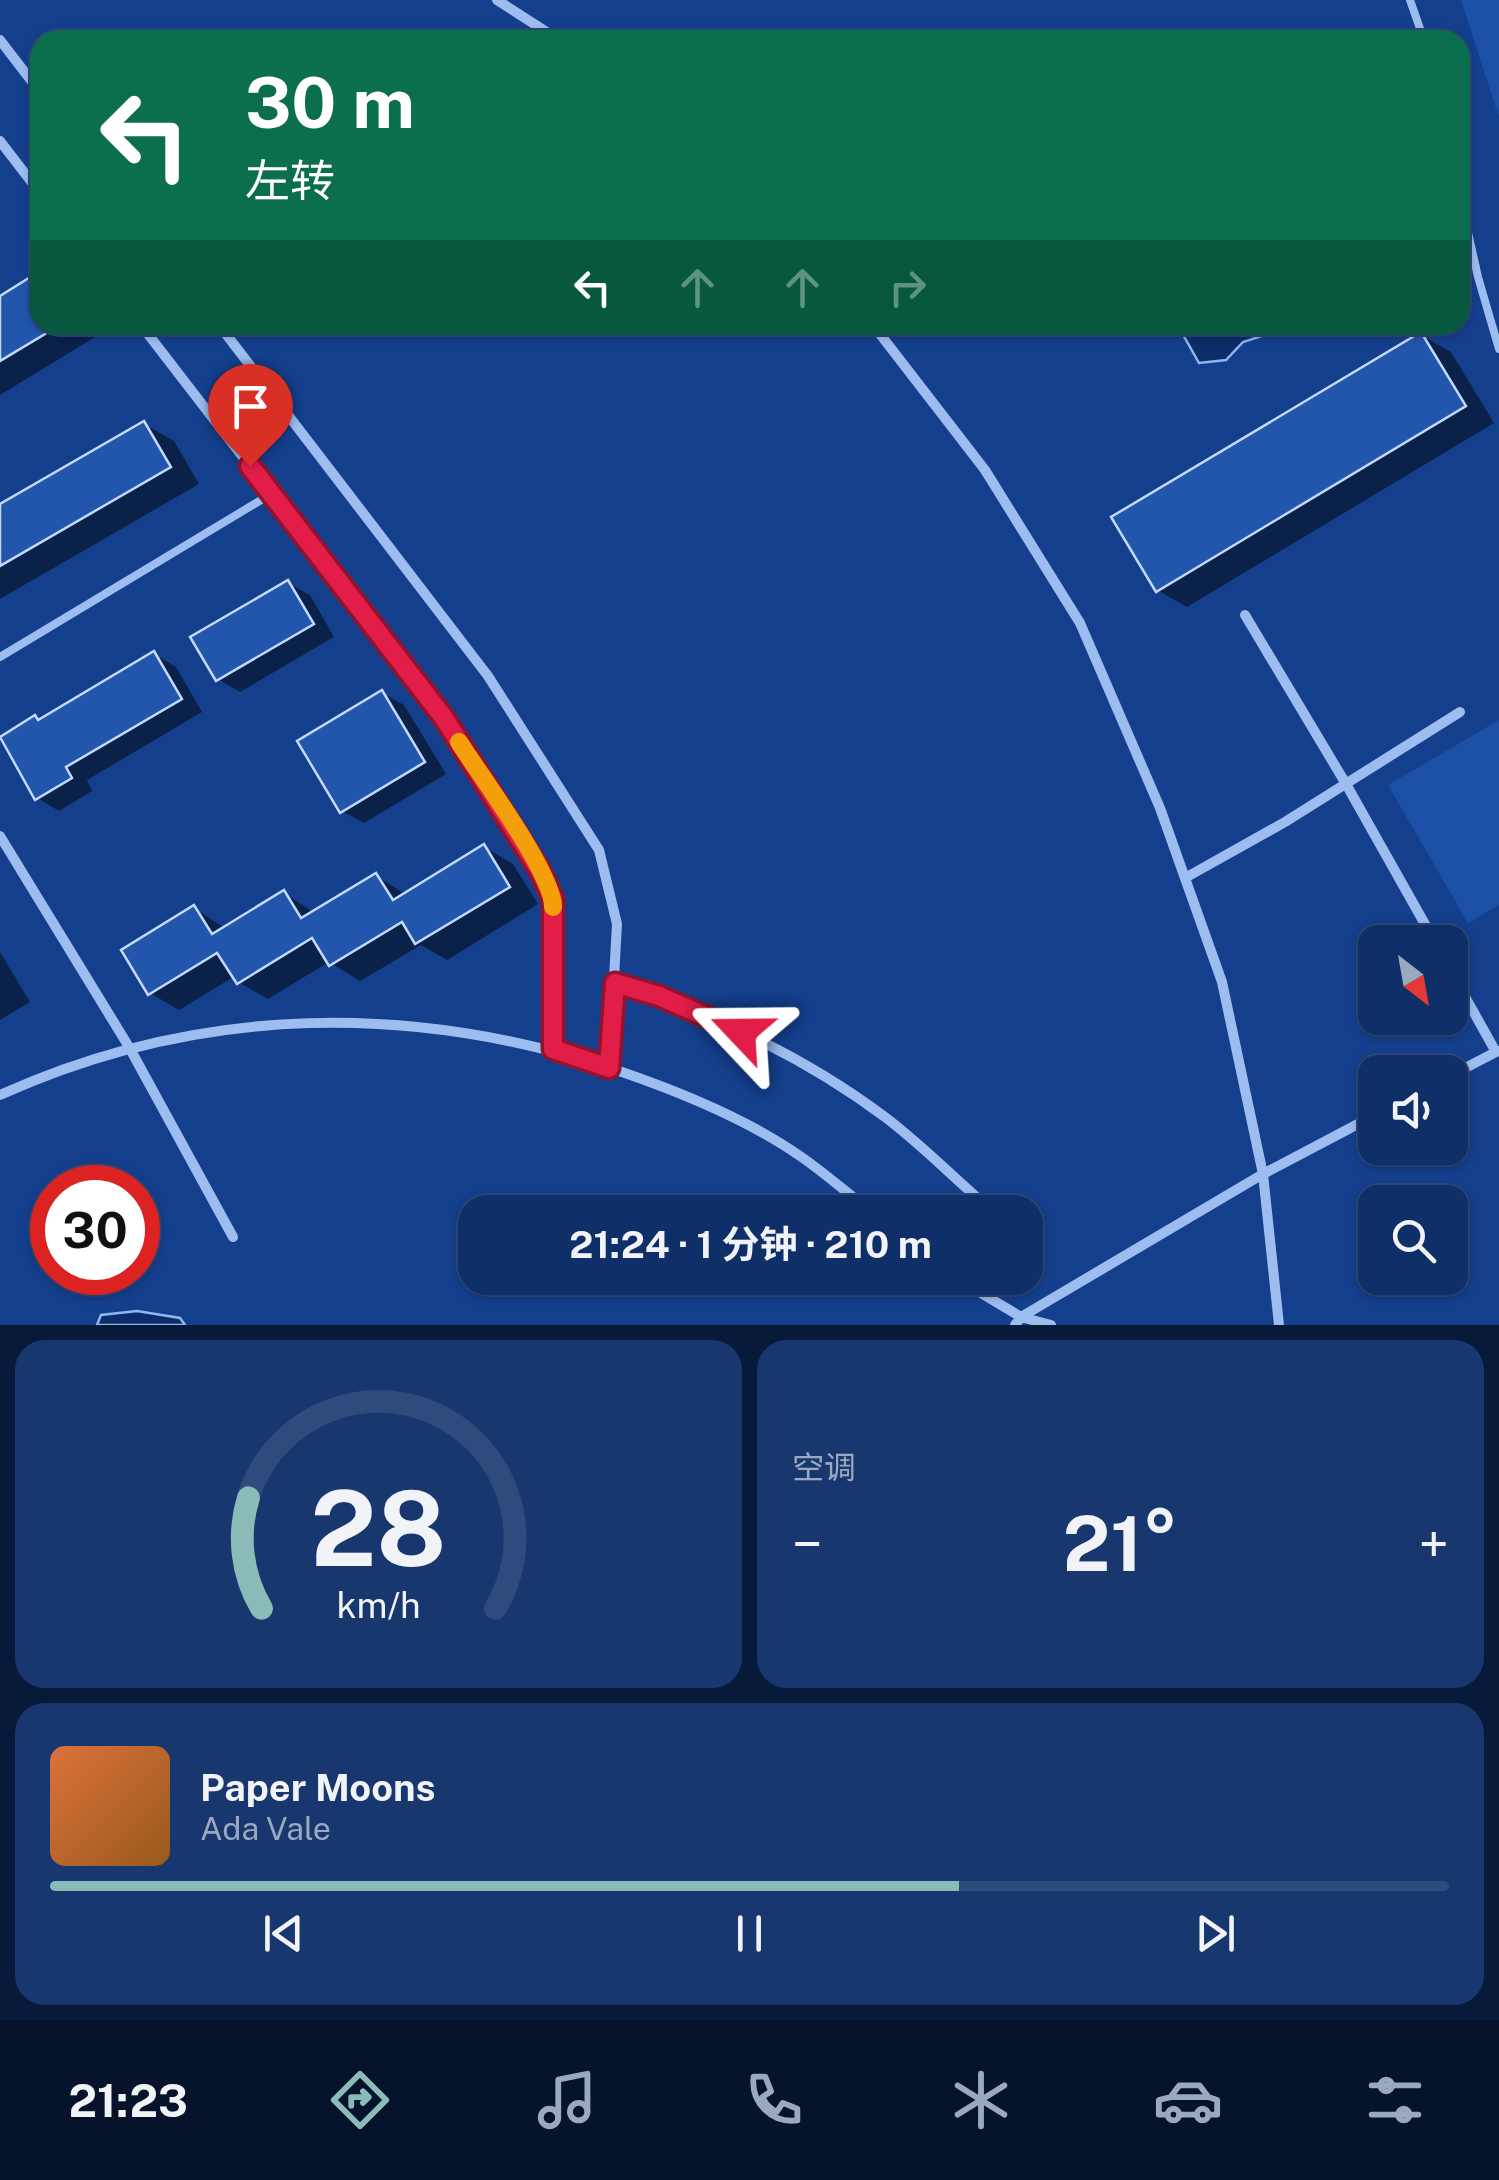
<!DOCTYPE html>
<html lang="zh">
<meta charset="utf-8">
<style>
body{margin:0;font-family:"Public Sans","Noto Sans SC",sans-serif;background:#18376f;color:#f1f3f6;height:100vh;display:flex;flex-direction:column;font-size:38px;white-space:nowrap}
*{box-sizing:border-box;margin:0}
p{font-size:32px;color:#9ba9c0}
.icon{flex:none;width:55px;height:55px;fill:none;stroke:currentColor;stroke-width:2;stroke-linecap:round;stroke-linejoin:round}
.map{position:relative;height:1325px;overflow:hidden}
.panel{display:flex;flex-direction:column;gap:15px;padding:15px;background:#081a3a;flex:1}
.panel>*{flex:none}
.guide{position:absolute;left:30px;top:30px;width:1440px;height:305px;border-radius:30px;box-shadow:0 2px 8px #0004,0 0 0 2px #2f4a7d;background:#0b6e4f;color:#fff;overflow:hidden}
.needle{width:65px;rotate:149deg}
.buttons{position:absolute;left:1358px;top:925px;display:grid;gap:20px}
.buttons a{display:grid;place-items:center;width:110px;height:110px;border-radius:20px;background:#0f2f69;box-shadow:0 2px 8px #0004,0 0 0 2px #2f4a7d;font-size:50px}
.speed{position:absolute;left:30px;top:1165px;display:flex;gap:20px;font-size:50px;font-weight:700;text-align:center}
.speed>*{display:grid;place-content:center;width:130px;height:130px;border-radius:50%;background:#0f2f69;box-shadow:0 2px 8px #0004,0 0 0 2px #2f4a7d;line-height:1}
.speed .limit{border:15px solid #d22;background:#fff;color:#111}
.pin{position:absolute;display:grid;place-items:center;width:85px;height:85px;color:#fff;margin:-102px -42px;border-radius:50% 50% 50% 0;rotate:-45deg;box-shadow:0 0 10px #0007}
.pin .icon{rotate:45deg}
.me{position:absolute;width:110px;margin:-55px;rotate:293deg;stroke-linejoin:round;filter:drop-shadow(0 0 8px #0008)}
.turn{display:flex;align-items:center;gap:35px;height:210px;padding:0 50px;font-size:45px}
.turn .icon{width:130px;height:130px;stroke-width:2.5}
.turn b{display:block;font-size:70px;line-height:85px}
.lanes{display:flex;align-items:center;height:95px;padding:0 50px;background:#0003;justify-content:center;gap:50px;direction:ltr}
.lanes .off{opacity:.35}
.big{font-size:75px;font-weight:700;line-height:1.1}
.panel .card{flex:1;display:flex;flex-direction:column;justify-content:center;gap:15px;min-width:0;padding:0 35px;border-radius:30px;background:#18376f}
.panel .dial{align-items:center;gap:0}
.dial svg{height:260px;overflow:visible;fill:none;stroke:#2f4a7d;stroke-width:7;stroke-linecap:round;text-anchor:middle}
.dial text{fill:#f1f3f6;stroke:none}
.song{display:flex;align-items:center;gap:30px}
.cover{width:120px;height:120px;border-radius:15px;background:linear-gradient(135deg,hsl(20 70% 55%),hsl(30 70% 35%))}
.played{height:10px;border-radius:5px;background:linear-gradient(90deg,#8bbbb9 65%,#2f4a7d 65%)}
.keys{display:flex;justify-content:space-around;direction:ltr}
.heat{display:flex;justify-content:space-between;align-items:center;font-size:55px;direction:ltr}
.panel .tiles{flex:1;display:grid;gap:15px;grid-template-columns:1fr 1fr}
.card:last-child{grid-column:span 2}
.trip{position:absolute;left:458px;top:1195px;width:585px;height:100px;border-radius:30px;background:#0f2f69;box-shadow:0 2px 8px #0004,0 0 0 2px #2f4a7d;font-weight:700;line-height:100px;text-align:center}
.tab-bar{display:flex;height:160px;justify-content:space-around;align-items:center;background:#06132a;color:#9ba9c0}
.tab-bar .icon{width:70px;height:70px}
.tab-bar .selected{color:#8bbbb9}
.tab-bar b{font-size:45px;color:#f1f3f6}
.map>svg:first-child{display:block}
</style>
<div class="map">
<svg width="1499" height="1325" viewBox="0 0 1499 1325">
<rect width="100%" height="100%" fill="#143f8c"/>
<path fill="#1c50a6" d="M1461,0h38v117z
M1499,720v185l-31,18 -80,-138z"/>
<path fill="#0c2d69" stroke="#8fb6f3" stroke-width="2.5" d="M1182,325h100l-5,6 -34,11 -17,18 -27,3 -18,-32z
M137,1311l43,7 5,7h-88l4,-10z"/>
<path fill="#0007" d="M40,274v51h69l1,3 -110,67v-96z
M1421,335l30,17 43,71 -307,184 -30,-17z
M144,424l30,17 25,43 -199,115v-92z
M288,583l22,12 24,42 -94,55 -22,-13z
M154,654l22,13 26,45 -115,68 5,11 -33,20 -22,-13 -2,-80 5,3z
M382,693l22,12 42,69 -82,49 -22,-12z
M484,847l29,17 25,40 -91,56 -26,-15 -61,36 -31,-19 -61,37 -30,-17 -3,-6 -56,34 -29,-17 44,-85 32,21 58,-36 31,20 61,-37 31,19z
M0,952l30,50 -30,18z"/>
<path fill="#2255ac" stroke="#c3d9fc" stroke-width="2.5" d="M40,271v54h20l-60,36v-65z
M1421,332l45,74 -310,186 -45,-75z
M144,421l27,46 -171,99v-62z
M288,580l26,44 -98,57 -26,-44z
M154,651l28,48 -116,68 6,11 -37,22 -35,-63 35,-22 3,5z
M382,690l43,72 -85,51 -43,-72z
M484,844l26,43 -95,57 -13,-22 -73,44 -17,-28 -75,46 -20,-31 -69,42 -27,-45 73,-45 18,29 72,-44 17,28 75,-45 17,27z"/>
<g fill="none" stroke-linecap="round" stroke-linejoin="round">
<path stroke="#9dbcf0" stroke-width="8" d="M1410,0l14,40
M1460,197l18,80 21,72
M0,657l271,-163"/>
<path stroke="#9dbcf0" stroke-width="10" d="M497,0l62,40
M0,40l40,52
M0,141l40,52
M141,325l303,393 96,153 13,28v150
M219,325l269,351 111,174 18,74 -8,144
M873,325l112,145 95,153 80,185 62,174 41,192 16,151
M1245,615l101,169 89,158
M0,836l129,211 104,190
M1185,878l100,-56 175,-110
M1450,970l46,82
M615,983c95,29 190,74 270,134 37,28 70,62 105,92l-3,3
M1450,1076l48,-25
M0,1095c201,-91 415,-93 622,-23 61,21 125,47 178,84 25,17 48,38 72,56
M956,1278l65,39 30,8
M1015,1325l6,-8 242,-143 112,-59"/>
</g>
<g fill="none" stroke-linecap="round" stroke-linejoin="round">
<defs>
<path id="route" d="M250,466l194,252 96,153 13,28v150l56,19 6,-85 44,13 82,36"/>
</defs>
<use href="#route" stroke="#92132f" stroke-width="25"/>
<use href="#route" stroke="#e11d48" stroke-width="18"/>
<path stroke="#f59e0b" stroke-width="18" d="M459,742c21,33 94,131 94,165"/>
</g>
</svg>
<div class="buttons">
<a><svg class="needle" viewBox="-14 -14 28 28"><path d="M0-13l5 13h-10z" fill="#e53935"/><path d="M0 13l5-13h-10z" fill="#9ba9c0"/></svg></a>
<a><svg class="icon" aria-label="sound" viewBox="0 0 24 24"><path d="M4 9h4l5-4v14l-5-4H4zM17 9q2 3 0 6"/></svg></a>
<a><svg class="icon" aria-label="search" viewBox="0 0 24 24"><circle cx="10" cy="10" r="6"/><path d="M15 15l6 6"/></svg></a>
</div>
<div class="speed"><div class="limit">30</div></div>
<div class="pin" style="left:250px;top:466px;background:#d93025"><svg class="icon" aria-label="arrive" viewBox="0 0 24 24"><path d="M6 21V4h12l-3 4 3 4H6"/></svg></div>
<svg class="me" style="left:741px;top:1032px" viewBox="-20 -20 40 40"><path d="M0-17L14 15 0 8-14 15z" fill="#e11d48" stroke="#fff" stroke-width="4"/></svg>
<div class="trip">21:24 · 1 分钟 · 210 m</div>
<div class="guide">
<div class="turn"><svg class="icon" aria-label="left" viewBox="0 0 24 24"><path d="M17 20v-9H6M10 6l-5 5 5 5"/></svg><div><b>30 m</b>左转</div></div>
<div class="lanes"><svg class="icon" aria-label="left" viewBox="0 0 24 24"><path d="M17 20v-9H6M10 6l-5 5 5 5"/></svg><svg class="icon off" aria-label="ahead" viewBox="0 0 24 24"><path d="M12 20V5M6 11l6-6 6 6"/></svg><svg class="icon off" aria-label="ahead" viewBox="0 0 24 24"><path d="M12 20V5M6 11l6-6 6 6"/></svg><svg class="icon off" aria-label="right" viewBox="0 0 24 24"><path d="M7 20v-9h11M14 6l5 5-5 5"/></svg></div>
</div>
</div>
<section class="panel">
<div class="tiles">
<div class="card dial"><svg viewBox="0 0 100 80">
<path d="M14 69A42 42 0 1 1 86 69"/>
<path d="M14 69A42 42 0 0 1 10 35" stroke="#8bbbb9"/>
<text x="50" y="56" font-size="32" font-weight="700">28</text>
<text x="50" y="72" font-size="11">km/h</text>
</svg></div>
<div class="card"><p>空调</p>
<div class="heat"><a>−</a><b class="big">21°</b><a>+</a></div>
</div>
<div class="card">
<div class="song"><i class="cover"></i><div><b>Paper Moons</b><p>Ada Vale</p></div></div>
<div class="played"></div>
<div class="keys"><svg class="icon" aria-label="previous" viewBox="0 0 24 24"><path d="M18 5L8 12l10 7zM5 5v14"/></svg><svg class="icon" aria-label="pause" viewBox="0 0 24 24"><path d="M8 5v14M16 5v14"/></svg><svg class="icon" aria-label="next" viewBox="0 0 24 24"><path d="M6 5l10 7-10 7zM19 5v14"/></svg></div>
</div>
</div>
</section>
<nav class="tab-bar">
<b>21:23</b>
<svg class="icon selected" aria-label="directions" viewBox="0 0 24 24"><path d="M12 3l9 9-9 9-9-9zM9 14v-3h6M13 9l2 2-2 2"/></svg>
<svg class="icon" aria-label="music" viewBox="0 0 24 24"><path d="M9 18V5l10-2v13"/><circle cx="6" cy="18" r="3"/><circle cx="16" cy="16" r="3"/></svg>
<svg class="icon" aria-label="phone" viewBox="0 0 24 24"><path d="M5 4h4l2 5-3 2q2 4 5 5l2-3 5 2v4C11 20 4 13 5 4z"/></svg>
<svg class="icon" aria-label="climate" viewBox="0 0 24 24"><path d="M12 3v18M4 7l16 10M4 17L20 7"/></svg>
<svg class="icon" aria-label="car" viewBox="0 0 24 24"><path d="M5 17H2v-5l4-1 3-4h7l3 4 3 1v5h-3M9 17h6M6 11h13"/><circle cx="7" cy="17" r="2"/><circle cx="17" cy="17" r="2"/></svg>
<svg class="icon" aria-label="filters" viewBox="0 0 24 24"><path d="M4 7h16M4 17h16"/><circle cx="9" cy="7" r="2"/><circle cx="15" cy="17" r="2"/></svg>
</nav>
